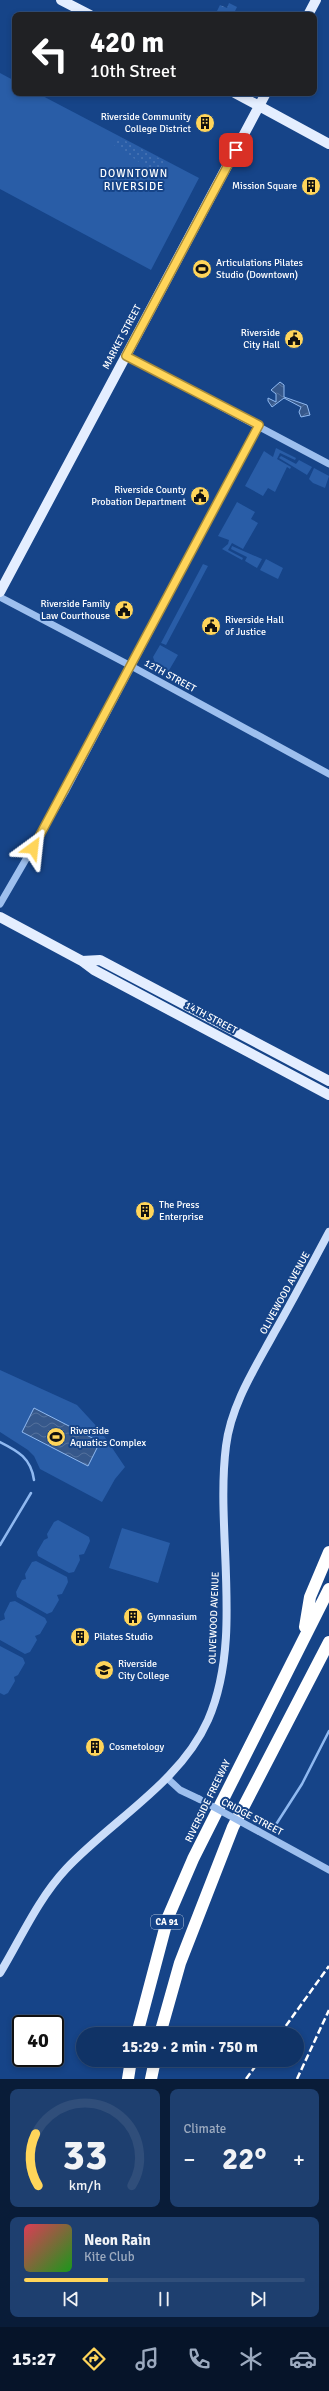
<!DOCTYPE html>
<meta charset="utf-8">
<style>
body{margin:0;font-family:Signika,sans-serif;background:#1e3f6f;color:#f1f3f6;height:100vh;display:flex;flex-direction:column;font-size:15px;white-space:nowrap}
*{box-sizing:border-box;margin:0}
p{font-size:13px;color:#9caabf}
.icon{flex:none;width:22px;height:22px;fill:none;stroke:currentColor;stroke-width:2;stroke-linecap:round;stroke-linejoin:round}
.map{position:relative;height:2079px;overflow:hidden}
.panel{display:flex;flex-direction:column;gap:10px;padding:10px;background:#091c38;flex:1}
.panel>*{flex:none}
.hud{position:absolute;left:12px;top:12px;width:305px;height:84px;border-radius:8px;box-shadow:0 2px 6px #0003,0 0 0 1px #304e7a;background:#202124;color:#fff;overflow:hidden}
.speed{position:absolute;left:12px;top:2015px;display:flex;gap:8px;font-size:20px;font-weight:700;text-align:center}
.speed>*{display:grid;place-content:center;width:52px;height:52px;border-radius:50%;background:#103366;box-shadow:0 2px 6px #0003,0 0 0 1px #304e7a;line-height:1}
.speed .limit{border:2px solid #111;border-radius:6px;background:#fff;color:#111}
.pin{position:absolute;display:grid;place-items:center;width:34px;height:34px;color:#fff;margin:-17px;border-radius:8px;box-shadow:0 2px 6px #0006}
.me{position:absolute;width:44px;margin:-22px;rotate:30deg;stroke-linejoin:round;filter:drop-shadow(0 0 3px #0008)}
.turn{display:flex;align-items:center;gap:14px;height:84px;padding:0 12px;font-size:18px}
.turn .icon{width:52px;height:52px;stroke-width:2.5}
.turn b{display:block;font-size:28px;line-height:34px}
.big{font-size:30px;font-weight:800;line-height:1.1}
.panel .card{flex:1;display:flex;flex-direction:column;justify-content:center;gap:6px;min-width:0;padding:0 14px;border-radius:8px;background:#1e3f6f}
.panel .dial{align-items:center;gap:0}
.dial svg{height:104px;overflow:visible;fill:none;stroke:#304e7a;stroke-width:7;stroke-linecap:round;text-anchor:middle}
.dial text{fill:#f1f3f6;stroke:none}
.song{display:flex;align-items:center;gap:12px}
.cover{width:48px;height:48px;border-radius:6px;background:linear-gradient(135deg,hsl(350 70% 55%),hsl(120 70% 35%))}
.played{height:4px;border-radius:2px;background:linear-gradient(90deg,#ffd55a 30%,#304e7a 30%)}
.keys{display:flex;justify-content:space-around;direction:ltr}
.heat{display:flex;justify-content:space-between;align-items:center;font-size:22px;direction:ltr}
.panel .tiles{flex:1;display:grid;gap:10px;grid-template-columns:1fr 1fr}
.card:last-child{grid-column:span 2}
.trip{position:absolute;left:76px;top:2027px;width:228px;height:40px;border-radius:20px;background:#103366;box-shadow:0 2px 6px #0003,0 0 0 1px #304e7a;font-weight:800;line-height:40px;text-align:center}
.menu{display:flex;height:64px;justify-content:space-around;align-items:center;background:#061429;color:#9caabf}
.menu .icon{width:28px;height:28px}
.menu .on{color:#ffd55a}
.menu b{font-size:18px;color:#f1f3f6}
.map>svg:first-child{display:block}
</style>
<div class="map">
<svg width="329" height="2079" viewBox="0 0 329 2079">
<defs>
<pattern id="forest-firs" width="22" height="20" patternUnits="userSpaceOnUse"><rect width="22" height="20" fill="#295da7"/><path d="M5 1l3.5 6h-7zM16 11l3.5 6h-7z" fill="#4975b4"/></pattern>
<pattern id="garden-dots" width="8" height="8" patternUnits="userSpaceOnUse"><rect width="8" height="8" fill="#295da7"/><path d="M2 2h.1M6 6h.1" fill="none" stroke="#4975b4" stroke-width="1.8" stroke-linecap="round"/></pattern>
<pattern id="water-waves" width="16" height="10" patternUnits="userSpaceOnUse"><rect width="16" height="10" fill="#36588b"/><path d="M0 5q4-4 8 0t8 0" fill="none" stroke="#54719c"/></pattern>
</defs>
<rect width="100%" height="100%" fill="#164488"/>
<path fill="#295da7" d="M0,73l15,8v12h22l162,85 -48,92 -151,-81z
M276,448l20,10 -1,2 -15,-7 -3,6 14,8 -1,2 -3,-2 -12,25 -7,-4 -5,8 -18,-10 19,-35 9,6z
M281,456l15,8 3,-4 13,7 -5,8 -28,-17z
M314,468l15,8 -4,12 -12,-5 -4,-4z
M237,502l18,10 -4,7 7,4 -15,26 -11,-6 -4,7 15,8 -1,2 -20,-11 6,-5 1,-4 -11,-4z
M232,546l30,13 -5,9 -12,-7 2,-4 -16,-8z
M266,559l17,9 -5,11 -18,-9z
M203,564l5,2 -42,79 -5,-2z
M160,645l18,10 -10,17 -12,-6 -3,-9z
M0,1370l77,35 23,25 25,37 -10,12 -13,23 -62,-33 -6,-13 -6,-6 -28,-18z
M58,1520l31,17 1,4 -6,13 -5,1 1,5 -6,12 -5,1 -31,-17 -1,-4 7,-12 4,-2 -1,-4 7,-12z
M122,1528l48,15 -12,40 -49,-15z
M36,1561l31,16 1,5 -6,12 -5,1 2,5 -7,12 -5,2 -30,-17 -1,-5 6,-12 4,-1 -1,-5 7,-12z
M15,1601l30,17 2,4 -7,12 -5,2 2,4 -7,12 -5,2 -25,-14v-19l5,-2 -1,-5 6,-12z
M0,1646l23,12 2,5 -7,12 -4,2 1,4 -7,12 -4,2 -4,-2z"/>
<path fill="url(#forest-firs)" d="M229,3l8,4 -4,8h-18l5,-10 7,3z"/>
<path fill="url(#garden-dots)" d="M118,137l46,24 -5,10 -11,-3 -37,-25z"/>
<path fill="url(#water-waves)" stroke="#8fb9f1" d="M280,382l4,3v12l23,8 3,10 -9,2 -2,-5 2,-5 -17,-9 -12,9 -4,-6v-3l8,4v-8l-5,-4z
M34,1408l66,34 -12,24 -66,-34z"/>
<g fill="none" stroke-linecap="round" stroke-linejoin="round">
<path stroke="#8fb9f1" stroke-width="2.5" d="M0,1442c18,9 31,16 34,38
M0,1545l31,-52
M275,1826l27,-42 27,-53"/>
<path stroke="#9dbfee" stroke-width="7" d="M126,356l203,108
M0,597l131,69 198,108
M0,904l65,-112 194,-367
M167,1778l13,12 19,9
M258,1831l71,39"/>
<path stroke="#caddfa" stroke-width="8" d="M0,1973c21,-35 38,-74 66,-104 46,-49 114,-86 142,-149 36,-82 7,-188 18,-274 5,-41 29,-78 48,-113 19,-33 37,-67 55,-101"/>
<path stroke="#e4eeff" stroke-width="10" d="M61,0l29,15
M308,15l8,-15
M235,93l94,51
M0,592l266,-499
M0,917l82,44 12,9 235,125
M82,961l18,-1 229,121"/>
<path stroke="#fff" stroke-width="12" d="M305,1627l5,-30 19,-45
M137,2034l31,-117 25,-58 136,-270
M160,2034l20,-71 53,-136 96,-185
M128,2079l3,-19
M151,2079l4,-19"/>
<path stroke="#fff" stroke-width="2.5" stroke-dasharray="7 3" stroke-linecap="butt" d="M280,2034l49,-68
M246,2079l14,-19
M297,2079l32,-69"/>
<path stroke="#9dbfee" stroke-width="7" d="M199,1799l59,32"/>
</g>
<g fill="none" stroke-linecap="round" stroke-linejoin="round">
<defs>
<path id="route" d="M33,848l226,-423 -133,-69 110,-206"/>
</defs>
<use href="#route" stroke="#a68a3a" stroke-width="10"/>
<use href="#route" stroke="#ffd55a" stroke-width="7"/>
</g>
<defs>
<symbol id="building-disc" viewBox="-11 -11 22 22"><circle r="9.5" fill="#ffd55a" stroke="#164488"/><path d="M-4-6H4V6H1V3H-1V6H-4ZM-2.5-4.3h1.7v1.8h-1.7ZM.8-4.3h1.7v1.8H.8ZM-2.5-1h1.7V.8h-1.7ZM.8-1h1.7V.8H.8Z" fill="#111"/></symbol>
<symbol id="stadium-disc" viewBox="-11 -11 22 22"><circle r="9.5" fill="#ffd55a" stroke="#164488"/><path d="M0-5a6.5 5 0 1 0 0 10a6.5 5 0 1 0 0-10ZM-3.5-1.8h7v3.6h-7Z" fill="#111"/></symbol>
<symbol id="civic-disc" viewBox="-11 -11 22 22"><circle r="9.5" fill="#ffd55a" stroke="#164488"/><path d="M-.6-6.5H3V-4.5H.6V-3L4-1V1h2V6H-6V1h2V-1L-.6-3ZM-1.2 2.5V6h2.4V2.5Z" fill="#111"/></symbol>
<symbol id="university-disc" viewBox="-11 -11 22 22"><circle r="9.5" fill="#ffd55a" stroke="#164488"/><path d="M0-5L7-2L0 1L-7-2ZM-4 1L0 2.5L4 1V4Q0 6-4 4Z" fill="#111"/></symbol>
</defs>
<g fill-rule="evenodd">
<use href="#building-disc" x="194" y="112" width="22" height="22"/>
<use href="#building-disc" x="300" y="175" width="22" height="22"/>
<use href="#stadium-disc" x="191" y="258" width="22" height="22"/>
<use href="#civic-disc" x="283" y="328" width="22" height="22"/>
<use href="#civic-disc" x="189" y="485" width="22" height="22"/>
<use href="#civic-disc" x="113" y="599" width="22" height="22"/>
<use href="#civic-disc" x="200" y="615" width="22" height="22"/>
<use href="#building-disc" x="134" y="1200" width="22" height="22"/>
<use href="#stadium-disc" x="45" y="1426" width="22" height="22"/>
<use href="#building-disc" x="122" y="1606" width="22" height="22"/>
<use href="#building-disc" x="69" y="1626" width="22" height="22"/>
<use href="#university-disc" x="93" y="1659" width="22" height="22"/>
<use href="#building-disc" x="84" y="1736" width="22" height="22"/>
</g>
<g text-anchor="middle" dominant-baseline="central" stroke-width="4" stroke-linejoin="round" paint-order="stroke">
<rect fill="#164488" stroke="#b9c7db" stroke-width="1" x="151" y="1915" width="32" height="14" rx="3"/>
<g font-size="9" font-weight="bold" fill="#fff">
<text x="167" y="1922">CA 91</text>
</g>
<g font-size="10" fill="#fff" stroke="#164488" text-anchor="start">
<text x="191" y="117" text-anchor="end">Riverside Community<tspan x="191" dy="12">College District</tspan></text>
<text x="297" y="186" text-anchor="end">Mission Square</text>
<text x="216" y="263">Articulations Pilates<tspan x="216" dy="12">Studio (Downtown)</tspan></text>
<text x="280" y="333" text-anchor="end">Riverside<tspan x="280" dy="12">City Hall</tspan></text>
<text x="186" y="490" text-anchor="end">Riverside County<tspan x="186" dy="12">Probation Department</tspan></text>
<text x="110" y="604" text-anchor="end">Riverside Family<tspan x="110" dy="12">Law Courthouse</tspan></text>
<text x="225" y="620">Riverside Hall<tspan x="225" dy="12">of Justice</tspan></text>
<text x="159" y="1205">The Press<tspan x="159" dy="12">Enterprise</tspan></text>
<text x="70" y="1431">Riverside<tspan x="70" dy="12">Aquatics Complex</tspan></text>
<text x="147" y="1617">Gymnasium</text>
<text x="94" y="1637">Pilates Studio</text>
<text x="118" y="1664">Riverside<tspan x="118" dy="12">City College</tspan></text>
<text x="109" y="1747">Cosmetology</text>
</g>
<g font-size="10" fill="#fff" stroke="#164488">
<text transform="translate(122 337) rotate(-62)">MARKET STREET</text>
<text transform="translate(170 676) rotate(29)">12TH STREET</text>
<text transform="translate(211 1018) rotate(28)">14TH STREET</text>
<text transform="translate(285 1293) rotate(-61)">OLIVEWOOD AVENUE</text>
<text transform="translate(214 1618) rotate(-88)">OLIVEWOOD AVENUE</text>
<text transform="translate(208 1801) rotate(-64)">RIVERSIDE FREEWAY</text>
<text transform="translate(252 1817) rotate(28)">CRIDGE STREET</text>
</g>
<g font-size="11" letter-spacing="1" fill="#fff" stroke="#164488">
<text x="134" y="173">DOWNTOWN<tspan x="134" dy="13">RIVERSIDE</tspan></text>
</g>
</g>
</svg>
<div class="speed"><div class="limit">40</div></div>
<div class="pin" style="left:236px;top:150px;background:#d93025"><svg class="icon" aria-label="arrive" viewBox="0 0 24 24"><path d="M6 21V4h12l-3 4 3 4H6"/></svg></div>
<svg class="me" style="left:33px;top:848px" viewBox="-20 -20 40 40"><path d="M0-17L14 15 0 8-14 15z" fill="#ffd55a" stroke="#fff" stroke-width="4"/></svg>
<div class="trip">15:29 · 2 min · 750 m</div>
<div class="hud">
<div class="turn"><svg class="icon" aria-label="left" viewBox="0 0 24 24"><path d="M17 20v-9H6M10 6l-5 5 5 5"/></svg><div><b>420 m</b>10th Street</div></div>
</div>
</div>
<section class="panel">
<div class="tiles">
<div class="card dial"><svg viewBox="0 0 100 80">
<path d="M14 69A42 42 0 1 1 86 69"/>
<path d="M14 69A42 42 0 0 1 12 29" stroke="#ffd55a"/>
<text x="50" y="56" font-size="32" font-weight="700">33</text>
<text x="50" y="72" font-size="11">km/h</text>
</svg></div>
<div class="card"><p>Climate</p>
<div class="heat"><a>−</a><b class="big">22°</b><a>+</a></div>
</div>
<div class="card">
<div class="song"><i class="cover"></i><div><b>Neon Rain</b><p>Kite Club</p></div></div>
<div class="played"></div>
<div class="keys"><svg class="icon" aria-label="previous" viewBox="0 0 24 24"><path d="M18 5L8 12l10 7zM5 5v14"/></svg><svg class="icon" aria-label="pause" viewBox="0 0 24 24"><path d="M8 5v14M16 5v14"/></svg><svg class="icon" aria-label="next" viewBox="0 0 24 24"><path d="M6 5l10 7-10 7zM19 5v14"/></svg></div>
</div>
</div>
</section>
<nav class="menu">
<b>15:27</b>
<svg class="icon on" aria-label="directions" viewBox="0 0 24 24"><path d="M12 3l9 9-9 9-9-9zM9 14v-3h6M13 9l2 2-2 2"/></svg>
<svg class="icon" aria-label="music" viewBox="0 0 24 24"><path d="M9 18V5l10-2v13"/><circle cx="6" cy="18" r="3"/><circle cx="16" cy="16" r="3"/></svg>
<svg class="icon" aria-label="phone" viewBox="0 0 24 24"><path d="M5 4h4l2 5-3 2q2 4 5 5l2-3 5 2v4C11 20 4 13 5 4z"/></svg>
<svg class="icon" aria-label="climate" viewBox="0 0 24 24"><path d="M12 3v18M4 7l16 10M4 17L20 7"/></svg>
<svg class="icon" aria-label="car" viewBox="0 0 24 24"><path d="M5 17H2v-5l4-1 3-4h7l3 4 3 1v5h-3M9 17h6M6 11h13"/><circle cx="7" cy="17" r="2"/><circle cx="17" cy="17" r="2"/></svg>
</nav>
